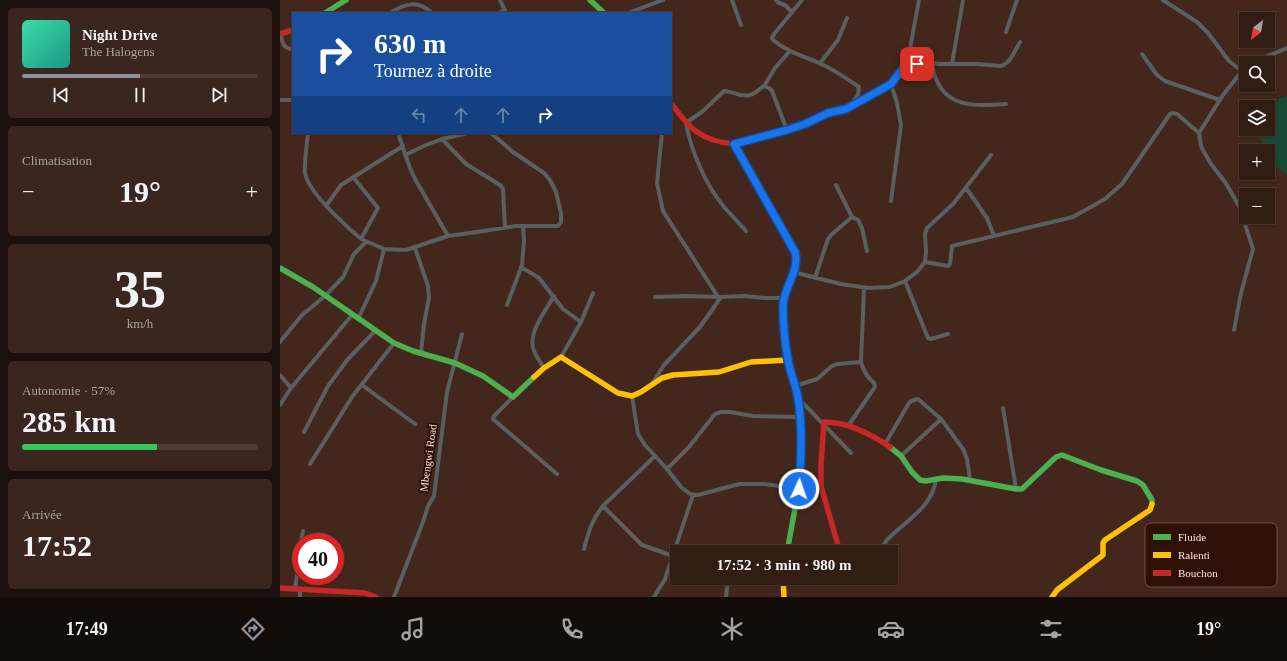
<!DOCTYPE html>
<html lang="fr">
<meta charset="utf-8">
<style>
body{margin:0;font-family:"Times New Roman",serif;background:#3a261e;color:#f1f3f6;height:100vh;display:flex;flex-direction:column;font-size:15px;white-space:nowrap}
*{box-sizing:border-box;margin:0}
p{font-size:13px;color:#a8a2a0}
.icon{flex:none;width:22px;height:22px;fill:none;stroke:currentColor;stroke-width:2;stroke-linecap:round;stroke-linejoin:round}
.map{position:relative;flex:1;overflow:hidden}
.drawer{display:flex;flex-direction:column;gap:8px;padding:8px;background:#1c100c;width:280px}
.drawer>*{flex:none}
.guide{position:absolute;left:12px;top:12px;width:380px;height:122px;border-radius:0px;box-shadow:0 1px 3px #0004,0 0 0 1px #4d3b34;background:#1a4fa0;color:#fff;overflow:hidden}
.needle{width:26px;rotate:211deg}
.controls{position:absolute;left:959px;top:12px;display:grid;gap:8px}
.controls a{display:grid;place-items:center;width:36px;height:36px;border-radius:0px;background:#321d15;box-shadow:0 1px 3px #0004,0 0 0 1px #4d3b34;font-size:20px}
.speed{position:absolute;left:12px;top:533px;display:flex;gap:8px;font-size:20px;font-weight:700;text-align:center}
.speed>*{display:grid;place-content:center;width:52px;height:52px;border-radius:50%;background:#321d15;box-shadow:0 1px 3px #0004,0 0 0 1px #4d3b34;line-height:1}
.speed .limit{border:6px solid #d22;background:#fff;color:#111}
.pin{position:absolute;display:grid;place-items:center;width:34px;height:34px;color:#fff;margin:-17px;border-radius:8px;box-shadow:0 2px 6px #0006}
.me{position:absolute;width:44px;margin:-22px;rotate:3deg;stroke-linejoin:round;filter:drop-shadow(0 0 3px #0008)}
.turn{display:flex;align-items:center;gap:14px;height:84px;padding:0 16px;font-size:18px}
.turn .icon{width:52px;height:52px;stroke-width:2.5}
.turn b{display:block;font-size:28px;line-height:34px}
.lanes{display:flex;align-items:center;height:38px;padding:0 16px;background:#0003;justify-content:center;gap:20px;direction:ltr}
.lanes .off{opacity:.35}
.big{font-size:30px;font-weight:700;line-height:1.1}
.drawer .tile{flex:1;display:flex;flex-direction:column;justify-content:center;gap:6px;min-width:0;padding:0 14px;border-radius:6px;background:#3a261e}
.drawer .dial{align-items:center;gap:0}
.dial b{font-size:52px;line-height:1}
.song{display:flex;align-items:center;gap:12px}
.cover{width:48px;height:48px;border-radius:6px;background:linear-gradient(135deg,hsl(160 70% 55%),hsl(170 70% 35%))}
.played{height:4px;border-radius:2px;background:linear-gradient(90deg,#8c9099 50%,#4d3b34 50%)}
.keys{display:flex;justify-content:space-around;direction:ltr}
.heat{display:flex;justify-content:space-between;align-items:center;font-size:22px;direction:ltr}
.charge{height:6px;border-radius:3px;background:linear-gradient(90deg,#34c759 57%,#4d3b34 0)}
.trip{position:absolute;left:390px;top:545px;width:228px;height:40px;border-radius:0px;background:#321d15;box-shadow:0 1px 3px #0004,0 0 0 1px #4d3b34;font-weight:700;line-height:40px;text-align:center}
.tabs{display:flex;height:64px;justify-content:space-around;align-items:center;background:#140c08;color:#a8a2a0}
.tabs .icon{width:28px;height:28px}
.tabs .selected{color:#8c9099}
.tabs b{font-size:18px;color:#f1f3f6}
main{display:flex;flex:1;min-height:0}
.map>svg:first-child{display:block}
</style>
<main>
<section class="drawer">
<div class="tile">
<div class="song"><i class="cover"></i><div><b>Night Drive</b><p>The Halogens</p></div></div>
<div class="played"></div>
<div class="keys"><svg class="icon" aria-label="previous" viewBox="0 0 24 24"><path d="M18 5L8 12l10 7zM5 5v14"/></svg><svg class="icon" aria-label="pause" viewBox="0 0 24 24"><path d="M8 5v14M16 5v14"/></svg><svg class="icon" aria-label="next" viewBox="0 0 24 24"><path d="M6 5l10 7-10 7zM19 5v14"/></svg></div>
</div>
<div class="tile"><p>Climatisation</p>
<div class="heat"><a>−</a><b class="big">19°</b><a>+</a></div>
</div>
<div class="tile dial"><b>35</b><p>km/h</p></div>
<div class="tile"><p>Autonomie · 57%</p><b class="big">285 km</b><div class="charge"></div></div>
<div class="tile"><p>Arrivée</p><b class="big">17:52</b></div>
</section>
<div class="map">
<svg width="1007" height="597" viewBox="0 0 1007 597">
<rect width="100%" height="100%" fill="#43271c"/>
<path fill="#184932" d="M1007,96v79l-11,-9 -18,-30 2,-7h8v-16l12,-15z"/>
<g fill="none" stroke-linecap="round" stroke-linejoin="round">
<path stroke="#5a5f60" stroke-width="4" d="M220,0l6,13
M452,0l9,25
M496,0l3,3 6,2 7,7
M522,0l-28,34 -2,4 1,2c16,13 31,16 48,24 14,6 26,15 38,23l-1,8 -7,10
M883,0l34,22 11,11 21,28 13,10 -19,24 -24,38 2,13 3,6 7,12 14,18 14,24 14,43 -12,44 -7,37
M110,13c16,-10 28,-13 42,0
M219,13l6,-3
M348,13l35,-13
M726,32l11,-32
M1,34c1,8 2,15 12,15
M862,54l15,21 8,6 55,19
M540,63l18,-23 9,-22
M652,63c1,6 2,13 5,18 12,28 44,25 69,23
M971,63l36,-15
M672,64l11,-64
M625,66l23,-4 11,2h38l24,2c10,-3 14,-16 19,-24
M484,86l11,-18 14,-16
M0,100h13
M28,133c-1,12 -4,29 -3,40 3,20 41,53 56,66
M118,133l12,35 5,11 33,57
M382,133l-5,50 6,28 55,86
M162,139l24,25 34,21 3,4 2,39
M454,144l53,-14 18,-6 23,-11 18,-4 45,-25 14,-18 4,-12 10,-54
M125,155l21,-10 16,-6 26,-6
M73,177l25,31 -17,31 23,10 22,1 42,-14 29,-4 39,-6h42l3,-4v-9l-5,-21 -6,-12 -6,-7 -31,-21 -22,-19
M556,185l16,32 6,3 4,8 5,23
M686,188l21,30 7,18
M611,201l10,-76 -4,-22 -6,-19
M46,206l15,-21 62,-39
M466,231c-7,-8 -15,-16 -21,-23 -19,-22 -34,-57 -39,-85l17,-12 21,-20c9,0 17,7 26,4 5,-1 9,-6 14,-9l5,2 3,3 15,39
M135,248l13,38 1,12 -5,26 -3,29
M645,262l23,4 2,-2 2,-18 121,-29 32,-18 17,-15 48,-70 3,-1 4,1 22,19
M241,267l18,11 24,31 18,13
M513,272l48,12 27,4 22,-1 15,-6 12,-9 8,-10 1,-11 -1,-17 2,-6 26,-24 38,-49
M535,278l13,-39 4,-5 20,-17
M625,281l23,57 3,1 17,-5
M375,297l31,-1 35,1 24,-1 19,2h20
M227,305l15,-40 2,-24 -1,-15
M78,319l18,-38 8,-32
M0,342l22,-27 23,-19 18,-19 11,-23 12,-12
M281,357l20,-35 12,-29
M264,368c-4,-6 -9,-13 -11,-20 -4,-17 13,-38 21,-52
M0,375l11,13
M372,384l12,-19 36,-38 21,-30
M82,385l53,39
M515,386l22,-7 15,-13 5,-2 24,-2
M352,396l6,38 7,11 22,24 14,18 9,7 8,1 41,-11h26l34,5
M233,397l-19,19 -1,3 64,55
M519,399l52,54
M0,405l11,-17 61,-73
M723,408l13,81
M568,426l27,-39 -1,-4c-7,-6 -11,-13 -13,-21l3,-74
M24,432l24,-46 20,-27 27,-28
M605,444l24,-41 2,-2 7,-2 23,20 22,30 4,10 3,21
M621,456l40,-37
M30,464l42,-67 42,-54
M387,469l22,-22 26,-33 6,-2h9l23,4 47,1
M323,506l39,39 31,11
M21,542l2,-11
M304,549c5,-18 7,-28 19,-43l52,-50
M601,552l2,-6 4,-6c17,-18 46,-33 49,-61
M15,589l6,-44
M20,590v7
M114,597l29,-75 5,-16 6,-10 13,-104 15,-58
M374,597l11,-18 28,-84
M446,597l2,-19"/>
<path stroke="#4caf50" stroke-width="5.5" d="M310,0l14,13
M45,13l21,-13
M0,268l33,19 81,56 19,8 42,12 28,13 30,21 21,-20
M610,447l11,9 11,16 8,8 6,1 17,-3 19,1 54,10h6l34,-32 6,-2 39,15 36,11 6,4 9,15v4
M507,552l12,-65"/>
<path stroke="#ffc107" stroke-width="5.5" d="M515,253l1,12 -12,33 -1,13 5,49 10,37 2,20 1,41 -2,29
M254,377l10,-9 17,-11 57,36 14,3 9,-4 21,-14 11,-3 46,-3 32,-10 37,-2
M503,578l1,19
M772,597l5,-7 46,-35v-12l2,-3 45,-30 2,-6"/>
<path stroke="#c62828" stroke-width="5.5" d="M0,34l13,-4
M391,103c19,26 30,38 63,41l61,109
M560,552l-19,-66v-22l3,-42c24,0 47,12 66,25
M0,588l85,5 11,4"/>
</g>
<g fill="none" stroke-linecap="round" stroke-linejoin="round">
<defs>
<path id="route" d="M519,489c2,-30 4,-61 -1,-91 -2,-13 -8,-25 -10,-38 -3,-17 -5,-38 -5,-55 1,-18 17,-34 12,-53l-61,-108 53,-14 18,-6 23,-11 18,-4 45,-25 14,-18 12,-2"/>
</defs>
<use href="#route" stroke="#114b97" stroke-width="10"/>
<use href="#route" stroke="#1a73e8" stroke-width="7"/>
</g>
<g text-anchor="middle" dominant-baseline="central" stroke-width="4" stroke-linejoin="round" paint-order="stroke">
<g font-size="11" fill="#fde4db" stroke="#2d1106">
<text transform="translate(148 458) rotate(-82)">Mbengwi Road</text>
</g>
</g>
<rect x="865" y="523" width="132" height="64" rx="6" fill="#2d1106" stroke="#6b5046" stroke-width="1"/>
<rect x="873" y="534" width="18" height="6" fill="#4caf50"/>
<rect x="873" y="552" width="18" height="6" fill="#ffc107"/>
<rect x="873" y="570" width="18" height="6" fill="#c62828"/>
<g font-size="11" fill="#fde4db">
<text x="898" y="541">Fluide</text>
<text x="898" y="559">Ralenti</text>
<text x="898" y="577">Bouchon</text>
</g>
</svg>
<div class="controls">
<a><svg class="needle" viewBox="-14 -14 28 28"><path d="M0-13l5 13h-10z" fill="#e53935"/><path d="M0 13l5-13h-10z" fill="#a8a2a0"/></svg></a>
<a><svg class="icon" aria-label="search" viewBox="0 0 24 24"><circle cx="10" cy="10" r="6"/><path d="M15 15l6 6"/></svg></a>
<a><svg class="icon" aria-label="layers" viewBox="0 0 24 24"><path d="M12 4l9 5-9 5-9-5zM3 14l9 5 9-5"/></svg></a>
<a>+</a>
<a>−</a>
</div>
<div class="speed"><div class="limit">40</div></div>
<div class="pin" style="left:637px;top:64px;background:#d93025"><svg class="icon" aria-label="arrive" viewBox="0 0 24 24"><path d="M6 21V4h12l-3 4 3 4H6"/></svg></div>
<svg class="me" style="left:519px;top:489px" viewBox="-20 -20 40 40"><circle r="17" fill="#1a73e8" stroke="#fff" stroke-width="3"/><path d="M0-11L8 9 0 5-8 9z" fill="#fff"/></svg>
<div class="trip">17:52 · 3 min · 980 m</div>
<div class="guide">
<div class="turn"><svg class="icon" aria-label="right" viewBox="0 0 24 24"><path d="M7 20v-9h11M14 6l5 5-5 5"/></svg><div><b>630 m</b>Tournez à droite</div></div>
<div class="lanes"><svg class="icon off" aria-label="left" viewBox="0 0 24 24"><path d="M17 20v-9H6M10 6l-5 5 5 5"/></svg><svg class="icon off" aria-label="ahead" viewBox="0 0 24 24"><path d="M12 20V5M6 11l6-6 6 6"/></svg><svg class="icon off" aria-label="ahead" viewBox="0 0 24 24"><path d="M12 20V5M6 11l6-6 6 6"/></svg><svg class="icon" aria-label="right" viewBox="0 0 24 24"><path d="M7 20v-9h11M14 6l5 5-5 5"/></svg></div>
</div>
</div>
</main>
<nav class="tabs">
<b>17:49</b>
<svg class="icon selected" aria-label="directions" viewBox="0 0 24 24"><path d="M12 3l9 9-9 9-9-9zM9 14v-3h6M13 9l2 2-2 2"/></svg>
<svg class="icon" aria-label="music" viewBox="0 0 24 24"><path d="M9 18V5l10-2v13"/><circle cx="6" cy="18" r="3"/><circle cx="16" cy="16" r="3"/></svg>
<svg class="icon" aria-label="phone" viewBox="0 0 24 24"><path d="M5 4h4l2 5-3 2q2 4 5 5l2-3 5 2v4C11 20 4 13 5 4z"/></svg>
<svg class="icon" aria-label="climate" viewBox="0 0 24 24"><path d="M12 3v18M4 7l16 10M4 17L20 7"/></svg>
<svg class="icon" aria-label="car" viewBox="0 0 24 24"><path d="M5 17H2v-5l4-1 3-4h7l3 4 3 1v5h-3M9 17h6M6 11h13"/><circle cx="7" cy="17" r="2"/><circle cx="17" cy="17" r="2"/></svg>
<svg class="icon" aria-label="filters" viewBox="0 0 24 24"><path d="M4 7h16M4 17h16"/><circle cx="9" cy="7" r="2"/><circle cx="15" cy="17" r="2"/></svg>
<b>19°</b>
</nav>
